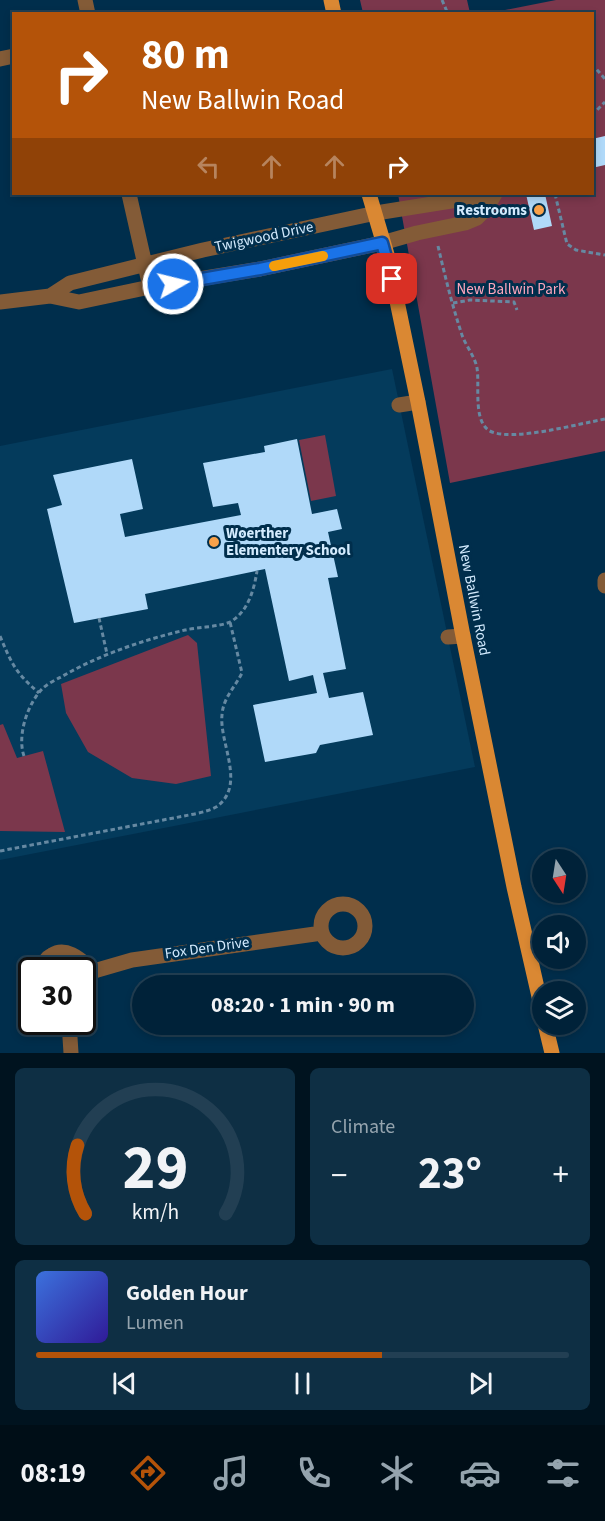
<!DOCTYPE html>
<meta charset="utf-8">
<style>
body{margin:0;font-family:"Source Sans 3",sans-serif;background:#0e2f44;color:#f1f3f6;height:100vh;display:flex;flex-direction:column;font-size:22px;white-space:nowrap}
*{box-sizing:border-box;margin:0}
p{font-size:20px;color:#95a4ae}
.icon{flex:none;width:33px;height:33px;fill:none;stroke:currentColor;stroke-width:2;stroke-linecap:round;stroke-linejoin:round}
.map{position:relative;height:1053px;overflow:hidden}
.drawer{display:flex;flex-direction:column;gap:15px;padding:15px;background:#00131f;flex:1}
.drawer>*{flex:none}
.hud{position:absolute;left:12px;top:12px;width:582px;height:183px;border-radius:0px;box-shadow:0 3px 9px #0003,0 0 0 2px #223f53;background:#b45309;color:#fff;overflow:hidden}
.needle{width:39px;rotate:168deg}
.tools{position:absolute;left:532px;top:849px;display:grid;gap:12px}
.tools a{display:grid;place-items:center;width:54px;height:54px;border-radius:50%;background:#002239;box-shadow:0 3px 9px #0003,0 0 0 2px #223f53;font-size:30px}
.speed{position:absolute;left:18px;top:957px;display:flex;gap:12px;font-size:30px;font-weight:700;text-align:center}
.speed>*{display:grid;place-content:center;width:78px;height:78px;border-radius:50%;background:#002239;box-shadow:0 3px 9px #0003,0 0 0 2px #223f53;line-height:1}
.speed .limit{border:3px solid #111;border-radius:9px;background:#fff;color:#111}
.pin{position:absolute;display:grid;place-items:center;width:51px;height:51px;color:#fff;margin:-26px;border-radius:12px;box-shadow:0 3px 9px #0006}
.me{position:absolute;width:66px;margin:-33px;rotate:82deg;stroke-linejoin:round;filter:drop-shadow(0 0 4px #0008)}
.turn{display:flex;align-items:center;gap:21px;height:126px;padding:0 30px;font-size:27px}
.turn .icon{width:78px;height:78px;stroke-width:2.5}
.turn b{display:block;font-size:42px;line-height:51px}
.lanes{display:flex;align-items:center;height:57px;padding:0 30px;background:#0003;justify-content:center;gap:30px;direction:ltr}
.lanes .off{opacity:.35}
.big{font-size:45px;font-weight:700;line-height:1.1}
.drawer .widget{flex:1;display:flex;flex-direction:column;justify-content:center;gap:9px;min-width:0;padding:0 21px;border-radius:9px;background:#0e2f44}
.drawer .dial{align-items:center;gap:0}
.dial svg{height:156px;overflow:visible;fill:none;stroke:#223f53;stroke-width:7;stroke-linecap:round;text-anchor:middle}
.dial text{fill:#f1f3f6;stroke:none}
.song{display:flex;align-items:center;gap:18px}
.cover{width:72px;height:72px;border-radius:9px;background:linear-gradient(135deg,hsl(220 70% 55%),hsl(250 70% 35%))}
.played{height:6px;border-radius:3px;background:linear-gradient(90deg,#b45309 65%,#223f53 65%)}
.keys{display:flex;justify-content:space-around;direction:ltr}
.heat{display:flex;justify-content:space-between;align-items:center;font-size:33px;direction:ltr}
.drawer .tiles{flex:1;display:grid;gap:15px;grid-template-columns:1fr 1fr}
.widget:last-child{grid-column:span 2}
.trip{position:absolute;left:132px;top:975px;width:342px;height:60px;border-radius:30px;background:#002239;box-shadow:0 3px 9px #0003,0 0 0 2px #223f53;font-weight:700;line-height:60px;text-align:center}
.dock{display:flex;height:96px;justify-content:space-around;align-items:center;background:#000e17;color:#95a4ae}
.dock .icon{width:42px;height:42px}
.dock .on{color:#b45309}
.dock b{font-size:27px;color:#f1f3f6}
.map>svg:first-child{display:block}
</style>
<div class="map">
<svg width="605" height="1053" viewBox="0 0 605 1053">
<rect width="100%" height="100%" fill="#002e4c"/>
<path fill="#043b5c" d="M392,369l83,398 -475,93v-414z"/>
<path fill="#7b374c" d="M360,0h107l3,13h-107z
M556,0h49v451l-155,32 -52,-289h194v-180l-102,-1z
M325,435l11,61 -25,5 -12,-61z
M188,635l9,8 14,133 -35,8 -44,-6 -44,-26 -22,-39 -5,-29z
M3,724l14,34 26,-7 22,81 -65,-1v-106z"/>
<path fill="#b0d9f9" d="M605,136v29l-13,3v-29z
M526,194h19l7,32 -18,4z
M297,439l15,75 25,-5 5,20 -14,3 10,45 -10,1 18,91 -23,4 6,25 34,-6 10,43 -53,10 -4,8 -51,9 -12,-57 64,-12 -4,-18 -24,6 -24,-112 -120,25 3,15 -74,14 -27,-114 15,-4 -9,-30 79,-16 11,50 -23,5 5,23 116,-22 -3,-12 -25,4 -10,-44 62,-11 -1,-6z"/>
<g fill="none" stroke-linecap="round" stroke-linejoin="round">
<path stroke="#6689a2" stroke-width="3" stroke-dasharray="4.5 3" stroke-linecap="butt" d="M442,0l6,14
M592,64l13,15
M592,115l13,-13
M555,194l12,50 9,6 29,5
M438,246c7,30 14,59 24,89 4,11 13,22 15,33 3,18 -5,56 15,64 23,9 86,-8 113,-13
M453,303l17,-3 44,2 3,8
M99,618l8,36
M0,636c12,29 16,37 39,57
M24,756c-7,-20 3,-51 18,-67 5,-5 13,-9 19,-12 38,-22 82,-37 124,-47 13,-3 34,-3 45,-8 18,-10 24,-32 27,-51
M0,851l184,-35c10,-2 23,-4 32,-9 31,-21 3,-64 6,-92 1,-17 13,-28 20,-42l-12,-51"/>
<path stroke="#835b37" stroke-width="15" d="M85,0l3,14
M0,59l14,-3
M129,194l21,93
M50,296l20,-13 133,-33 173,-37 119,-19
M0,302l50,-6 29,6 71,-15 110,-18 122,-26 35,-10 48,-10 12,-5 9,-9 9,-15
M399,405l19,-3
M605,580v6
M448,637l15,-1
M321 926a22 22 0 1 1 44 0a22 22 0 1 1-44 0Z
M42,970c1,-6 4,-12 10,-15 15,-10 31,7 42,16
M82,988l12,-17 38,-11 190,-27
M69,1022l2,31"/>
<path stroke="#da8833" stroke-width="15" d="M331,0l3,14
M369,194l19,64 30,144 45,234 51,251 29,127
M545,1024l7,29"/>
</g>
<g fill="none" stroke-linecap="round" stroke-linejoin="round">
<defs>
<path id="route" d="M173,284l87,-15 122,-26 10,36"/>
</defs>
<use href="#route" stroke="#114b97" stroke-width="15"/>
<use href="#route" stroke="#1a73e8" stroke-width="10"/>
<path stroke="#f59e0b" stroke-width="10" d="M274,266l49,-10"/>
</g>
<g fill="#f8a14a" stroke="#002e4c" stroke-width="2">
<circle cx="539" cy="210" r="6"/>
<circle cx="214" cy="542" r="6"/>
</g>
<g text-anchor="middle" dominant-baseline="central" stroke-width="6" stroke-linejoin="round" paint-order="stroke">
<g font-size="15" font-weight="bold" fill="#d3ebfe" stroke="#002e4c" text-anchor="end">
<text x="527" y="210">Restrooms</text>
<text x="226" y="533" text-anchor="start">Woerther<tspan x="226" dy="17">Elementery School</tspan></text>
</g>
<g font-size="15" fill="#d3ebfe" stroke="#002e4c">
<text transform="translate(264 237) rotate(-12)">Twigwood Drive</text>
<text transform="translate(474 600) rotate(79)">New Ballwin Road</text>
<text transform="translate(207 948) rotate(-8)">Fox Den Drive</text>
</g>
<g font-size="15" fill="#fea6bd" stroke="#002e4c">
<text x="511" y="289">New Ballwin Park</text>
</g>
</g>
</svg>
<div class="tools">
<a><svg class="needle" viewBox="-14 -14 28 28"><path d="M0-13l5 13h-10z" fill="#e53935"/><path d="M0 13l5-13h-10z" fill="#95a4ae"/></svg></a>
<a><svg class="icon" aria-label="sound" viewBox="0 0 24 24"><path d="M4 9h4l5-4v14l-5-4H4zM17 9q2 3 0 6"/></svg></a>
<a><svg class="icon" aria-label="layers" viewBox="0 0 24 24"><path d="M12 4l9 5-9 5-9-5zM3 14l9 5 9-5"/></svg></a>
</div>
<div class="speed"><div class="limit">30</div></div>
<div class="pin" style="left:392px;top:279px;background:#d93025"><svg class="icon" aria-label="arrive" viewBox="0 0 24 24"><path d="M6 21V4h12l-3 4 3 4H6"/></svg></div>
<svg class="me" style="left:173px;top:284px" viewBox="-20 -20 40 40"><circle r="17" fill="#1a73e8" stroke="#fff" stroke-width="3"/><path d="M0-11L8 9 0 5-8 9z" fill="#fff"/></svg>
<div class="trip">08:20 · 1 min · 90 m</div>
<div class="hud">
<div class="turn"><svg class="icon" aria-label="right" viewBox="0 0 24 24"><path d="M7 20v-9h11M14 6l5 5-5 5"/></svg><div><b>80 m</b>New Ballwin Road</div></div>
<div class="lanes"><svg class="icon off" aria-label="left" viewBox="0 0 24 24"><path d="M17 20v-9H6M10 6l-5 5 5 5"/></svg><svg class="icon off" aria-label="ahead" viewBox="0 0 24 24"><path d="M12 20V5M6 11l6-6 6 6"/></svg><svg class="icon off" aria-label="ahead" viewBox="0 0 24 24"><path d="M12 20V5M6 11l6-6 6 6"/></svg><svg class="icon" aria-label="right" viewBox="0 0 24 24"><path d="M7 20v-9h11M14 6l5 5-5 5"/></svg></div>
</div>
</div>
<section class="drawer">
<div class="tiles">
<div class="widget dial"><svg viewBox="0 0 100 80">
<path d="M14 69A42 42 0 1 1 86 69"/>
<path d="M14 69A42 42 0 0 1 10 34" stroke="#b45309"/>
<text x="50" y="56" font-size="32" font-weight="700">29</text>
<text x="50" y="72" font-size="11">km/h</text>
</svg></div>
<div class="widget"><p>Climate</p>
<div class="heat"><a>−</a><b class="big">23°</b><a>+</a></div>
</div>
<div class="widget">
<div class="song"><i class="cover"></i><div><b>Golden Hour</b><p>Lumen</p></div></div>
<div class="played"></div>
<div class="keys"><svg class="icon" aria-label="previous" viewBox="0 0 24 24"><path d="M18 5L8 12l10 7zM5 5v14"/></svg><svg class="icon" aria-label="pause" viewBox="0 0 24 24"><path d="M8 5v14M16 5v14"/></svg><svg class="icon" aria-label="next" viewBox="0 0 24 24"><path d="M6 5l10 7-10 7zM19 5v14"/></svg></div>
</div>
</div>
</section>
<nav class="dock">
<b>08:19</b>
<svg class="icon on" aria-label="directions" viewBox="0 0 24 24"><path d="M12 3l9 9-9 9-9-9zM9 14v-3h6M13 9l2 2-2 2"/></svg>
<svg class="icon" aria-label="music" viewBox="0 0 24 24"><path d="M9 18V5l10-2v13"/><circle cx="6" cy="18" r="3"/><circle cx="16" cy="16" r="3"/></svg>
<svg class="icon" aria-label="phone" viewBox="0 0 24 24"><path d="M5 4h4l2 5-3 2q2 4 5 5l2-3 5 2v4C11 20 4 13 5 4z"/></svg>
<svg class="icon" aria-label="climate" viewBox="0 0 24 24"><path d="M12 3v18M4 7l16 10M4 17L20 7"/></svg>
<svg class="icon" aria-label="car" viewBox="0 0 24 24"><path d="M5 17H2v-5l4-1 3-4h7l3 4 3 1v5h-3M9 17h6M6 11h13"/><circle cx="7" cy="17" r="2"/><circle cx="17" cy="17" r="2"/></svg>
<svg class="icon" aria-label="filters" viewBox="0 0 24 24"><path d="M4 7h16M4 17h16"/><circle cx="9" cy="7" r="2"/><circle cx="15" cy="17" r="2"/></svg>
</nav>
